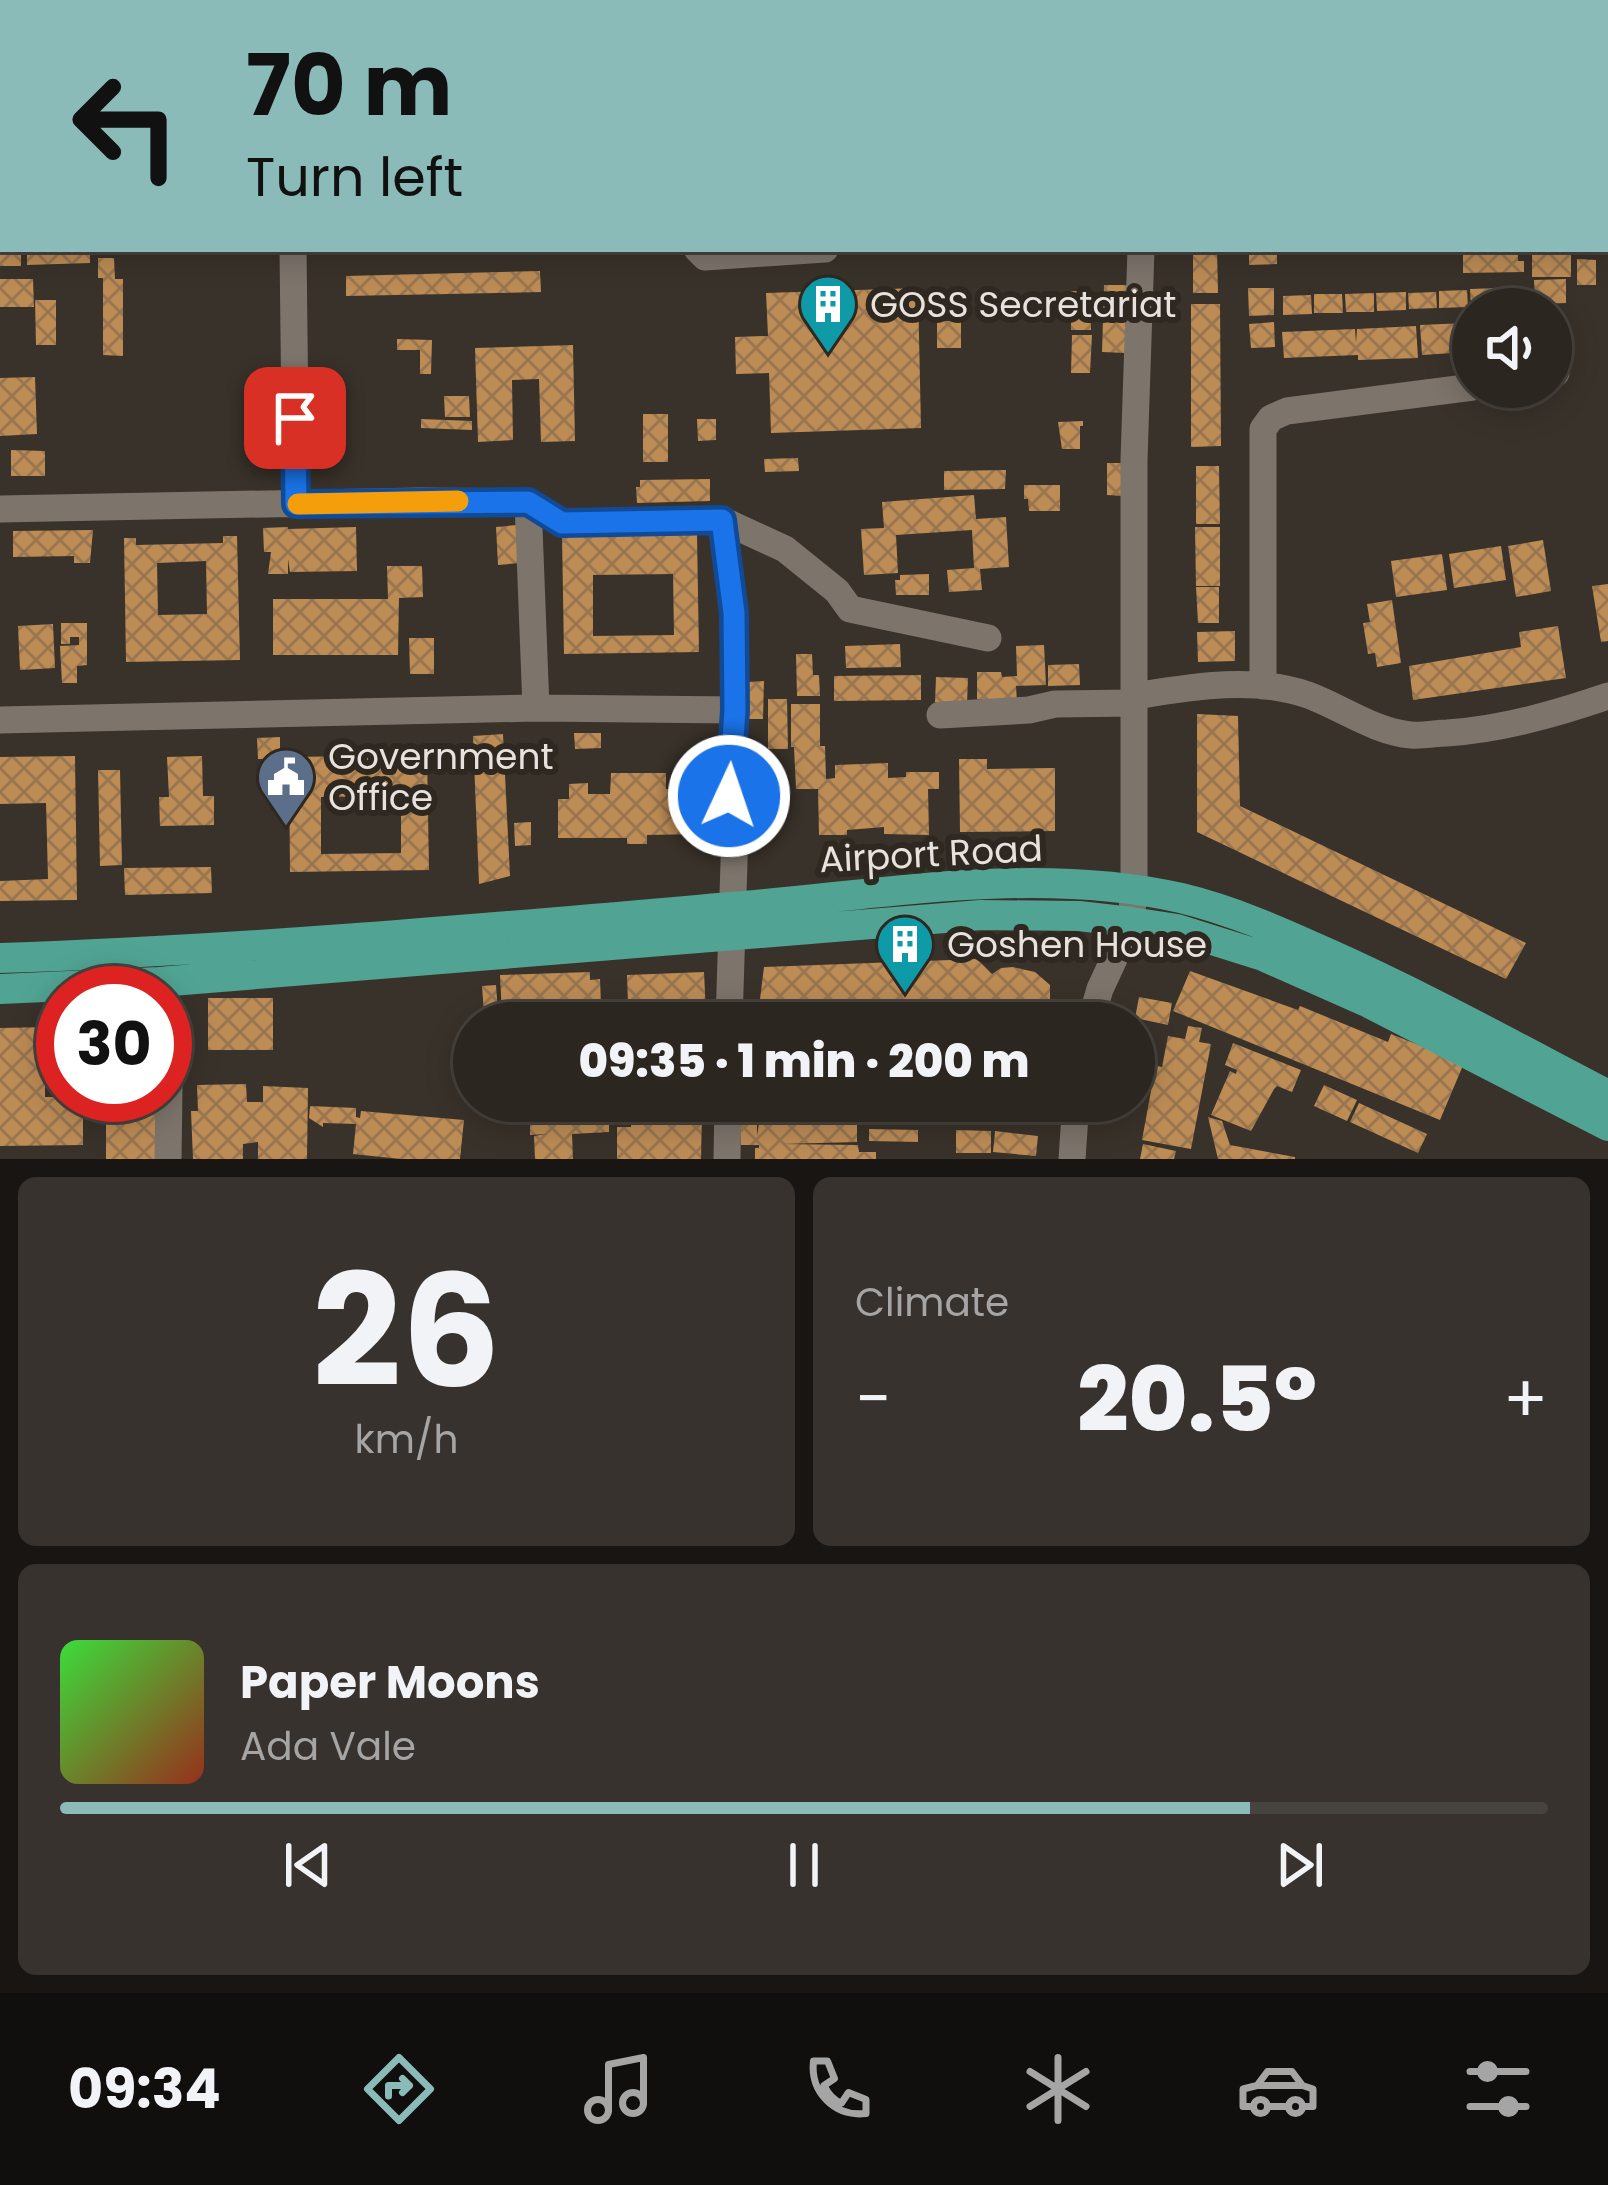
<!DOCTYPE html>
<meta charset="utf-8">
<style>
body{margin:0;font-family:Poppins,sans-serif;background:#37322d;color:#f1f3f6;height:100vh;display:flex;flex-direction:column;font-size:45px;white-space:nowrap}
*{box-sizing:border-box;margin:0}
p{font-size:39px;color:#a6a5a5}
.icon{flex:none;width:66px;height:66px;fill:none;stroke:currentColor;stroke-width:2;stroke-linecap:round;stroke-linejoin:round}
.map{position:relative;height:1159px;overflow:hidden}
.details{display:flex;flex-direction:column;gap:18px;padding:18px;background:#181512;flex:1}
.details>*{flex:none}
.guide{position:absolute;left:0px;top:0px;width:1608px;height:252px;box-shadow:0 6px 30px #0003,0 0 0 3px #47433e;background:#8bbbb9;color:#111;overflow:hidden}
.controls{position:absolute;left:1452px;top:288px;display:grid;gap:24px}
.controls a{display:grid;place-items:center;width:120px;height:120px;border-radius:50%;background:#2b2620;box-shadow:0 6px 30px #0003,0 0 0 3px #47433e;font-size:60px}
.speed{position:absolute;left:36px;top:966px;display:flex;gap:24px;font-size:60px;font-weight:700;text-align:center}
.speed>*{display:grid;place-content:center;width:156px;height:156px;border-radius:50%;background:#2b2620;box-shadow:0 6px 30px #0003,0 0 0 3px #47433e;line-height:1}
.speed .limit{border:18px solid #d22;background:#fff;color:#111}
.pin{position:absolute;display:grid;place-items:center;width:102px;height:102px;color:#fff;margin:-51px;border-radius:24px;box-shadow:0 6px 18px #0006}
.me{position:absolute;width:132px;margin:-66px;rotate:3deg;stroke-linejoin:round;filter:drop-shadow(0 0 9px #0008)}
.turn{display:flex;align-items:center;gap:42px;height:252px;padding:0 48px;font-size:54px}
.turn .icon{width:156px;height:156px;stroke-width:2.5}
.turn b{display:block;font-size:84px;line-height:102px}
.big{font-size:90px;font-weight:800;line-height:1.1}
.details .tile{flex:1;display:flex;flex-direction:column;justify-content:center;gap:18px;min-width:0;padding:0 42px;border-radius:18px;background:#37322d}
.details .dial{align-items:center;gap:0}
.dial b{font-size:156px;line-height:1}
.song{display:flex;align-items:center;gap:36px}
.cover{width:144px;height:144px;border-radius:18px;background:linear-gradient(135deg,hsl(120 70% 55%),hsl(10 70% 35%))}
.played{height:12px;border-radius:6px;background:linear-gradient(90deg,#8bbbb9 80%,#47433e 80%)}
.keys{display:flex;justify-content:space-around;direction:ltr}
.heat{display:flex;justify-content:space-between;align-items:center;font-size:66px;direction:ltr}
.details .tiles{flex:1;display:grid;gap:18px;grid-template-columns:1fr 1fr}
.tile:last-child{grid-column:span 2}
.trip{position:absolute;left:453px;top:1002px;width:702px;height:120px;border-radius:60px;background:#2b2620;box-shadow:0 6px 30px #0003,0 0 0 3px #47433e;font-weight:800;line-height:120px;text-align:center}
.menu{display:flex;height:192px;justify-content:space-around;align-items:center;background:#110f0d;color:#a6a5a5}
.menu .icon{width:84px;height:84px}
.menu .active{color:#8bbbb9}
.menu b{font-size:54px;color:#f1f3f6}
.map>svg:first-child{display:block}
</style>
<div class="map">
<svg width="1608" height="1159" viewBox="0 0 1608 1159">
<defs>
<pattern id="building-cross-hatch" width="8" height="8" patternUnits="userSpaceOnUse" patternTransform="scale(3)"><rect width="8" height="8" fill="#bd8c55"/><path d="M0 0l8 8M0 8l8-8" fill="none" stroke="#997650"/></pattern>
</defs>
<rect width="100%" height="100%" fill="#39322a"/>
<path fill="url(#building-cross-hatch)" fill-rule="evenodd" d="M0,249h21v17h-21z
M27,249h63v14l-63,2z
M1193,249h24l1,44h-25z
M1249,249h28v15l-28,1z
M1463,249h55v12h6v11l-61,1z
M1532,249h39v28h-39z
M98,258h16l1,21h8v77l-20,-1v-77h-5z
M1577,259l19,1v25h-19z
M540,271l1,21 -195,4v-20z
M0,279h33l1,28h-34z
M1566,279v24l-31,1 -1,-24z
M1104,285h23l-1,68 -24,-1z
M918,288l3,140 -150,5 -2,-60 -33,1 -1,-37 33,-1 -2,-43z
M1248,288h26v27l-25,1z
M1498,288l1,18 -28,1 -1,-18z
M1528,288l1,17 -26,1 -1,-17z
M1467,290l1,17 -29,1v-17z
M1071,291h20v39h-20z
M1406,292v18l-29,1 -1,-18z
M1436,292l1,16 -28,1 -1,-16z
M1374,293v19h-28l-1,-18z
M1314,294h28l1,19h-29z
M1311,295l1,19 -29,1v-19z
M35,300h21v45h-20z
M1191,304h29l1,142 -30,1z
M937,321h24v27h-24z
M1274,322l1,25 -24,1 -2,-24z
M1466,323l2,29 -46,3 -2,-30z
M1416,326l2,32 -60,2v-5l-74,3 -2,-26 73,-3 1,14 1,-14z
M1072,335h20l-2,38h-19z
M397,339l35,1 -1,34h-11v-24h-23z
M573,345l2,96 -34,1 -2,-63 -27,1 1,60 -35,2 -3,-94z
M35,377l2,57 -37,2v-58z
M444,396h25l1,21h-25z
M643,414h25v48h-25z
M421,419l51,2v9l-51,-2z
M697,419h19v21l-18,1z
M1083,421v5h-3v23h-18l-4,-27z
M11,450l34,1v25h-34z
M798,458l1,13 -34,1 -1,-13z
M1107,463h16v33l-16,-1z
M1196,466h23l1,58h-24z
M1006,470l-1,19 -61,1v-19z
M710,479v22l-73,2 -1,-16h4v-7z
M1024,485h36v26h-31l-1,-12h-4z
M974,495l2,24 30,-2 3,50 -29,2 2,21 -33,2 -2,-22 27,-2 -2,-38 -76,5 2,38 -34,2 -3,-46 23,-1 -2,-26z
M517,525l3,38 -22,2 -2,-38z
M288,527v2l68,-2 1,44 -67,1 -2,-13v15h-20l3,-22h-7l-1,-24z
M1195,527h25v59h-24z
M93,530l-3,33h-16v-7l-61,1v-26z
M697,534l2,118 -135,2 -2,-118zM673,574l1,61 -81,1v-61z
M223,536h14l3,124 -114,2 -2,-124h12v7l87,-2zM206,561l1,53 -49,1 -1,-52z
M1543,540l8,51 -35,6 -8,-51z
M1501,546l5,34 -52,8 -5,-34z
M1442,554l5,36 -51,7 -5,-36z
M387,566h35l1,31 -24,1 -1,57h-125v-56h115z
M929,574v21h-33l-1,-15h5v-5z
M1608,584v57l-7,1 -9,-56z
M1196,587h23v36h-21z
M1392,600l9,63 -24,4 -2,-14 -7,1 -5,-31 7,-1 -3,-18z
M61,623h26v42l-10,1v17h-15l-2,-37 19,-1v-8h-9v7h-9z
M53,624l2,44 -35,2 -2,-44z
M736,625h11v57l17,-1 -1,38h-24z
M1558,626l8,52 -153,22 -4,-34 112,-19 -2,-15z
M1235,631v30l-37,1 -1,-30z
M409,638h25v36h-24z
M900,644l1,23 -55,1 -1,-22z
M1044,645l2,40 -30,1 1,16 -40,-3v-27h24l1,5 15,-1 -1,-30z
M796,654h16l1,21h6l1,21h-23z
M1079,664l1,21 -32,1v-21z
M921,675v25l-87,1v-25z
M936,677l32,1 -1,25 -32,-1z
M768,699h19l1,50h-20z
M791,704h29v42h5l1,33 9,-1v-13l53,-2v15l18,-1v-5h33v17h-11l1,46 -45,-1v-7l-37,3v5h-28l-1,-46h-22l-2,-42h-3z
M1197,714l41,2 2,90 286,137 -20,36 -309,-147z
M574,733h27v15l-26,1z
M503,734l7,142 -31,8 -6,-148z
M280,737v22h-22l-1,-21z
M427,755l2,115 -139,2 -1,-115zM401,796v57l-80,1v-57z
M75,756l2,144 -77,1v-20l48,-2 -2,-76 -46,1v-47z
M202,756l1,40h11v29l-54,1 -1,-29h10l-2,-40z
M959,759h28v10l68,-1v63l-95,1z
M744,769h17v31h-17z
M98,770h22l2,95 -22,1z
M611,773h55v16h21v-8h20v7h16l1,52h-19l-1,-6 -57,1v9h-20v-6h-69v-39h11v-15l19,-1v11h22z
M531,822v23l-16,1 -1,-23z
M211,867l1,26 -87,2 -1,-27z
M977,959l15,15 9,-6 12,-1 22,5 15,13v20l-5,1 -2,10 -5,7h-281l7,-56z
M1190,971l108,39 2,-4 88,36 3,-8 73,29 -24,57 -267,-109z
M590,972v8l10,-1 1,25 -12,1 1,7 -88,3 -2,-40z
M704,972l2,42 -8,9h-88l-1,-18 19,-1 -1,-29z
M496,985l2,27 -14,2 -2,-28z
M1139,997l33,6 -4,22 -33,-7z
M208,998h65v52h-65z
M57,1019h6v76l20,3v47l-83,1v-118l49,-1 1,34h-5v36h8l-1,-21 5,-6z
M1188,1026l14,2 -3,14 12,2 -20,105 -49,-9 9,-49 -8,-2 5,-25 14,3 6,-31 17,3z
M1233,1043l68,27 -9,22 -15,-6 -3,3 -23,42 -40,-16 19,-44 6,3 1,-4 -12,-5z
M246,1084l1,18h16v-16l45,2 -1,71h-49v-17l-15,2v15h-50l-2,-48h7l-1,-26z
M1324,1085l33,15 -10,21 -33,-15z
M106,1095h51l-2,64h-49z
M530,1101h66v18l13,-1v14l-37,2 1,25h-38l-1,-23 12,-2 -16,1z
M632,1101h79v12h-9l-1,46h-84v-32h14z
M1359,1103l68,31 -9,19 -68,-31z
M855,1105l84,3v10l-84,-2z
M310,1106l46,2v9l4,1 1,-7 103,9 -4,39h-59l-48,-5 3,-30 -33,-1v4l-14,-9z
M740,1117l17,1v18l2,-13h98v19l-76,2 77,1 1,7h17v7h-121v-11h4v-3h-18z
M1208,1117l14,4 8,24 65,12v2h-77z
M869,1129l49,1v12l-49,-1z
M956,1130l35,1v22h-35z
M995,1131l43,5 -2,20 -43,-4z
M1143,1144l33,7 -2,8h-34z"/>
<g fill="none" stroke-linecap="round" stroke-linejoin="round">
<path stroke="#7d756c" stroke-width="27" d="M290,0v3
M698,0v3
M738,0v3
M1135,0v3
M293,249l3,255
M697,249l8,8 120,-8
M1551,374l5,-1
M528,502l34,21 160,-3 63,29 52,42 13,18 138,29
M0,509l419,-8 109,1 8,206
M722,520l11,93 2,97
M1263,686v-257l8,-11 16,-7 186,-24
M1135,696c56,-9 118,-20 173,-1 33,12 67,37 103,40 11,1 25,-2 36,-2 56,-4 108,-19 161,-37
M940,715l89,-5 26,-6 80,-1
M0,720l536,-12 199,2 -5,52 -1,34 6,34 -6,193
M1090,1023l10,-34 31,-67 3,-33v-429l7,-211
M165,1045l4,42 -1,72
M727,1159l1,-58
M1072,1159l4,-58"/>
<path stroke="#51a494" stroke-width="30" d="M0,958c244,-8 488,-30 731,-51 149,-12 303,-42 450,-9 50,12 98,33 144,54 97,43 189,94 283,143
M0,989l159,-7 822,-67 98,1 52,6 46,7 86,27 104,46 241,124"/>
</g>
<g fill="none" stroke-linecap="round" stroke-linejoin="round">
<defs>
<path id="route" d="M295,418l1,86 232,-2 34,21 160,-3 12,93 1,97 -6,86"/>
</defs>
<use href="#route" stroke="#114b97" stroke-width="30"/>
<use href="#route" stroke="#1a73e8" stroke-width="21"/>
<path stroke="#f59e0b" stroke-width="21" d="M298,504l160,-3"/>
</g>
<defs>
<symbol id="building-pin" viewBox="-11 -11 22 30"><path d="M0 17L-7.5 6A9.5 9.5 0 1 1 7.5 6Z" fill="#0f9aa8" stroke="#2f2820"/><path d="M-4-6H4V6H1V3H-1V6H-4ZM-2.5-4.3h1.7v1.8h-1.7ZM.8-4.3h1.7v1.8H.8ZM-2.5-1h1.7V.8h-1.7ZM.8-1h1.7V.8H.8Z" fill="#fff"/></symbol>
<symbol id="civic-pin" viewBox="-11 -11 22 30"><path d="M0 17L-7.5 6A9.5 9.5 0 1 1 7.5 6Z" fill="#5c6f8a" stroke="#2f2820"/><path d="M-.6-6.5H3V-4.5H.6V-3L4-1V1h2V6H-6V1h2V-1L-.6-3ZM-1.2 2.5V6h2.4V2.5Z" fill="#fff"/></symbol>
</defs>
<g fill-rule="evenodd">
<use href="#building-pin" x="795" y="271" width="66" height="90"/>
<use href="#civic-pin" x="253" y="744" width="66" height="90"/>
<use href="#building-pin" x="872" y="911" width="66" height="90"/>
</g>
<g text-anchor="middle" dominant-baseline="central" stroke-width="12" stroke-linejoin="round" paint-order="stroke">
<g font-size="36" fill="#e7e2de" stroke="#2f2820" text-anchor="start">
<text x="870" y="304">GOSS Secretariat</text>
<text x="328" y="756">Government<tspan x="328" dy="41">Office</tspan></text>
<text x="947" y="944">Goshen House</text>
</g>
<g font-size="36" fill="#e7e2de" stroke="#2f2820">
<text transform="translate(931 854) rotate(-3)">Airport Road</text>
</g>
</g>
</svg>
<div class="controls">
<a><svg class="icon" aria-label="sound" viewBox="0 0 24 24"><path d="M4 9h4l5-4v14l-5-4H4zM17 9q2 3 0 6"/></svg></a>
</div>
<div class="speed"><div class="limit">30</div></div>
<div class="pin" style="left:295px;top:418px;background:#d93025"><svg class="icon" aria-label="arrive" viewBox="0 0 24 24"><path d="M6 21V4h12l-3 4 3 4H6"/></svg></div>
<svg class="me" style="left:729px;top:796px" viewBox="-20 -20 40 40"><circle r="17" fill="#1a73e8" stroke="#fff" stroke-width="3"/><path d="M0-11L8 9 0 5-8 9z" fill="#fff"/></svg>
<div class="trip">09:35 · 1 min · 200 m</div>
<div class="guide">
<div class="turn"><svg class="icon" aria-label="left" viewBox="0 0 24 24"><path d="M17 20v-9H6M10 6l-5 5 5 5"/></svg><div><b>70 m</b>Turn left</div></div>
</div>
</div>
<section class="details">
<div class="tiles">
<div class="tile dial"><b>26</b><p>km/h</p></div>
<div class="tile"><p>Climate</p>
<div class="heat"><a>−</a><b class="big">20.5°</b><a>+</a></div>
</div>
<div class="tile">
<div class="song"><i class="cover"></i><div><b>Paper Moons</b><p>Ada Vale</p></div></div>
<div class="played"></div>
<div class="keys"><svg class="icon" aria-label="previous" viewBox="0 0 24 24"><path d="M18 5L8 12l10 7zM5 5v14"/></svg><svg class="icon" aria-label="pause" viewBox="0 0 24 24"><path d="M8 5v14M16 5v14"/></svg><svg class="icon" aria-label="next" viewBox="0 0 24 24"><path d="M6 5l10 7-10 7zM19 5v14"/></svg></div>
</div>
</div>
</section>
<nav class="menu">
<b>09:34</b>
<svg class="icon active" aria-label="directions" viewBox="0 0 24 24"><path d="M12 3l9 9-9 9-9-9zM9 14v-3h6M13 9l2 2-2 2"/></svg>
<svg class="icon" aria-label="music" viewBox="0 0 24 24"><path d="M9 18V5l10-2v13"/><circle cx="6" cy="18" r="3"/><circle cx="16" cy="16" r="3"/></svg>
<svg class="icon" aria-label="phone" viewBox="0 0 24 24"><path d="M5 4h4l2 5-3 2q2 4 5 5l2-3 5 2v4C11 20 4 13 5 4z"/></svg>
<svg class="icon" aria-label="climate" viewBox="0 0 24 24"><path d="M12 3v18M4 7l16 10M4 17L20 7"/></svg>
<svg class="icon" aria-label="car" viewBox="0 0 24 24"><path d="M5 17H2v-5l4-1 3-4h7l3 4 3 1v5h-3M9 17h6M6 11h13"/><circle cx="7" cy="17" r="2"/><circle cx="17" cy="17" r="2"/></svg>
<svg class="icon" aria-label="filters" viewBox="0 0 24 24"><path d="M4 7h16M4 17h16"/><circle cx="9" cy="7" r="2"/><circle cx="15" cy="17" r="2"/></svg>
</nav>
